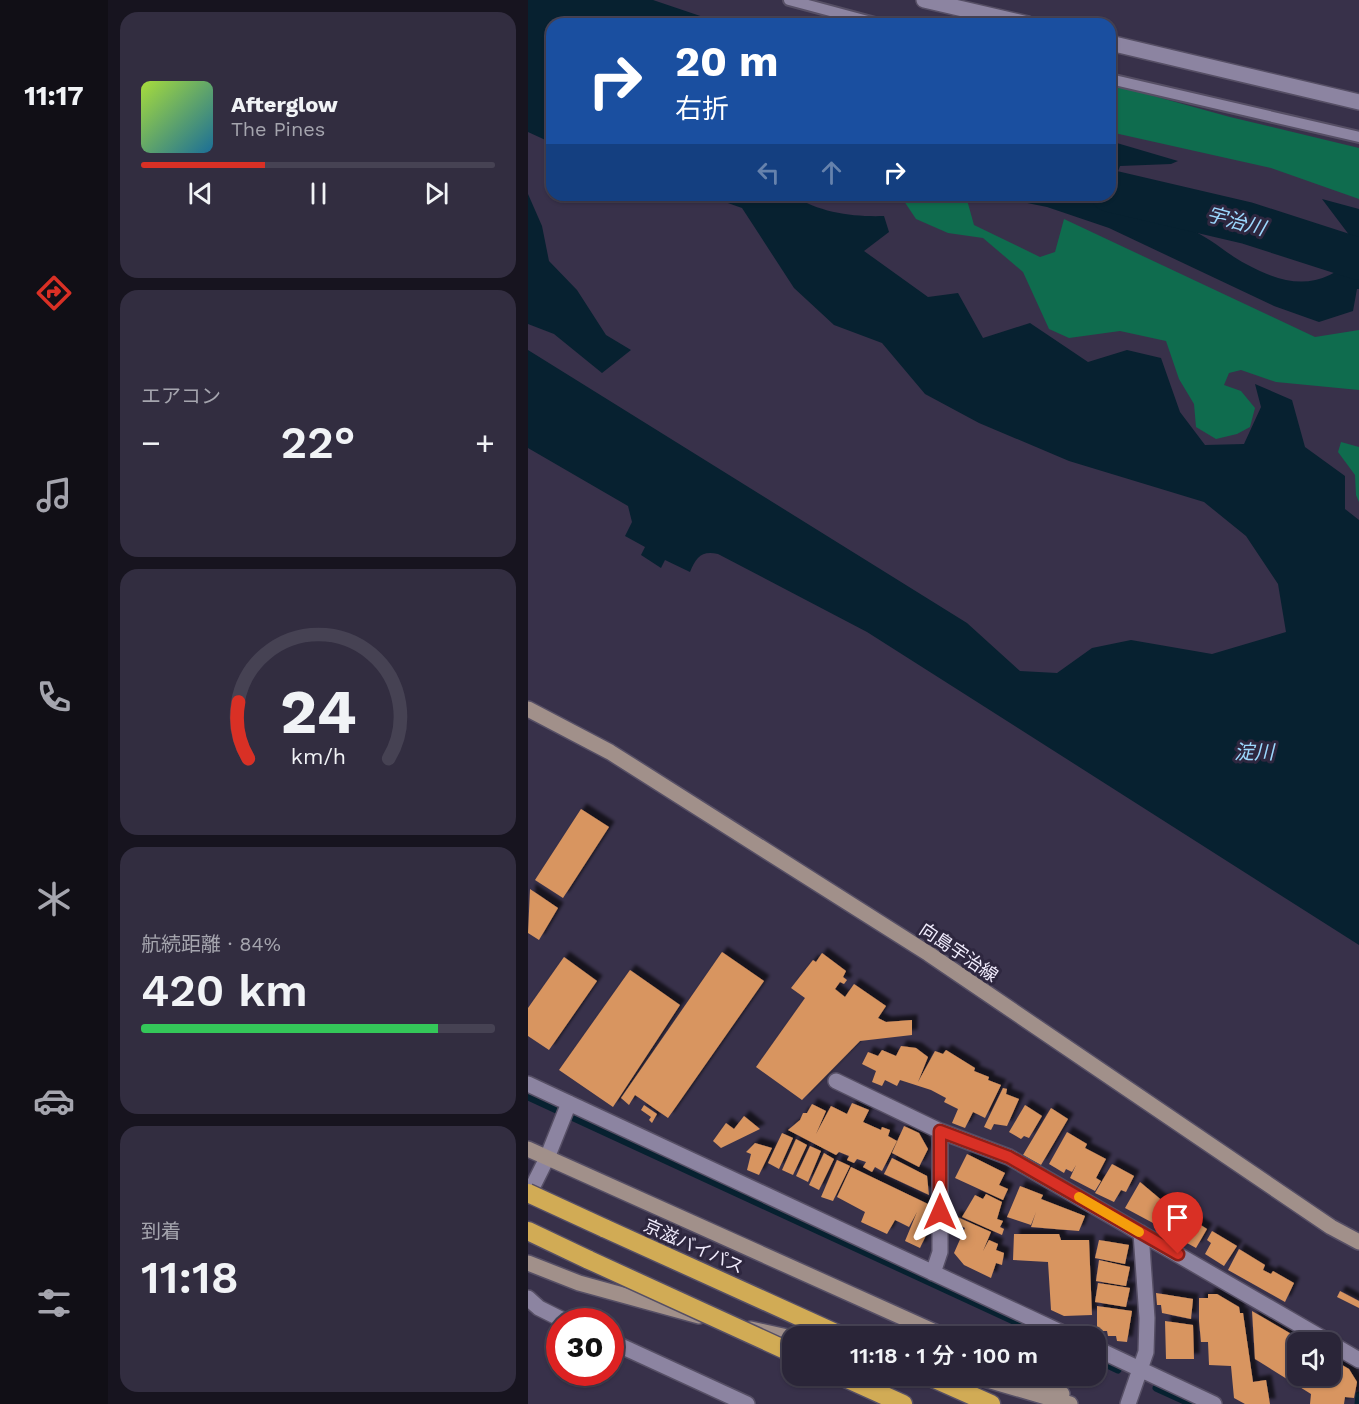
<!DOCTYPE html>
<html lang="ja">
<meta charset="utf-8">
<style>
body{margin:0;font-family:"Work Sans","Noto Sans JP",sans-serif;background:#322d40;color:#f1f3f6;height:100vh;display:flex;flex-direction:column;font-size:22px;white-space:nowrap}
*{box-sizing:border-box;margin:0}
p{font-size:20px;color:#a5a5ae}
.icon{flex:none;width:33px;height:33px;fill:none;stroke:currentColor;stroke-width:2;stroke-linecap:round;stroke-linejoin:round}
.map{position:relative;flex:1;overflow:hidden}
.drawer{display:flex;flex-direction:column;gap:12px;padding:12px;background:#17141f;width:420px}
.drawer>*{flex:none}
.hud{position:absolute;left:18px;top:18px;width:570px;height:183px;border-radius:18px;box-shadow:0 2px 4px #0004,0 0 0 2px #464253;background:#1a4fa0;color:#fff;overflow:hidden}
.buttons{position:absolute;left:759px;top:1332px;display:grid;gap:12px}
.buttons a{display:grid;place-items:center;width:54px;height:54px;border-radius:12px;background:#2a2538;box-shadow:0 2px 4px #0004,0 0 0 2px #464253;font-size:30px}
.speed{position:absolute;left:18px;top:1308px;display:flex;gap:12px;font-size:30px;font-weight:700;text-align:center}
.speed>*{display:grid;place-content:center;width:78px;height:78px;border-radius:50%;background:#2a2538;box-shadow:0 2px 4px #0004,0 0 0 2px #464253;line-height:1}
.speed .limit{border:9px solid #d22;background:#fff;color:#111}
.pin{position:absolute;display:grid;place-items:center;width:51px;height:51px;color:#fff;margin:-62px -26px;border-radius:50% 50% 50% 0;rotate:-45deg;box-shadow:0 0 6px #0007}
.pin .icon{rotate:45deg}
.me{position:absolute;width:66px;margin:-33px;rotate:0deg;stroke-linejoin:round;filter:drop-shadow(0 0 4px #0008)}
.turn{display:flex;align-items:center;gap:21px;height:126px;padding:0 30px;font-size:27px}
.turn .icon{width:78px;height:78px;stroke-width:2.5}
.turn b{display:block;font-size:42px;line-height:51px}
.lanes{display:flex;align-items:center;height:57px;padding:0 30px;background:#0003;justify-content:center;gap:30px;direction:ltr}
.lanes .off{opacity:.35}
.big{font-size:45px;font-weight:600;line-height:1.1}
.drawer .widget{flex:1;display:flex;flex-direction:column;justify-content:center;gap:9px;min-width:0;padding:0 21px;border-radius:18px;background:#322d40}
.drawer .dial{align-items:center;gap:0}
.dial svg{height:156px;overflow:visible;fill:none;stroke:#464253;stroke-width:7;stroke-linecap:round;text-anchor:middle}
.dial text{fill:#f1f3f6;stroke:none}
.song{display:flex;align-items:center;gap:18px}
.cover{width:72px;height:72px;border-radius:9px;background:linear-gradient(135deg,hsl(80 70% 55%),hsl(200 70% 35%))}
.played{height:6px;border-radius:3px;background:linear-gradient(90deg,#d93025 35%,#464253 35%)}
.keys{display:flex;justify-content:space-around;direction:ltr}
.heat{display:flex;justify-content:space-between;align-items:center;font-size:33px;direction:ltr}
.charge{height:9px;border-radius:4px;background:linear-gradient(90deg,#34c759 84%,#464253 0)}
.trip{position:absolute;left:254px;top:1326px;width:324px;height:60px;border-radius:18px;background:#2a2538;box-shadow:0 2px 4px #0004,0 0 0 2px #464253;font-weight:600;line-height:60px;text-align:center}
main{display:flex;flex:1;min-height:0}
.tabs{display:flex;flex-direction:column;width:108px;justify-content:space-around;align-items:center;background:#110f16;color:#a5a5ae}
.tabs .icon{width:42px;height:42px}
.tabs .active{color:#d93025}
.tabs b{font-size:27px;color:#f1f3f6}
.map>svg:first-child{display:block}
</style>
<main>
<nav class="tabs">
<b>11:17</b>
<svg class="icon active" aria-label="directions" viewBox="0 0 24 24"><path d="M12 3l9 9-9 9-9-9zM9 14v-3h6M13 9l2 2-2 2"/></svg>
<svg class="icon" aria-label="music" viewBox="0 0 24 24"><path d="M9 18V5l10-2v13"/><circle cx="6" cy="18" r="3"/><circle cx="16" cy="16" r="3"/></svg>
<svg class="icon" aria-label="phone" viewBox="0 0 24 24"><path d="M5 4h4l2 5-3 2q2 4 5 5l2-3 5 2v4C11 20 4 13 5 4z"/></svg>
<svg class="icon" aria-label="climate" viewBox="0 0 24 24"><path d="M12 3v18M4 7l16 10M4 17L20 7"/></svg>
<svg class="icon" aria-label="car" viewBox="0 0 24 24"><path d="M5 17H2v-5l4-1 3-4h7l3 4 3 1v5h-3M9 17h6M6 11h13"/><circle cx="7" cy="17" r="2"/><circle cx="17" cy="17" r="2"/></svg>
<svg class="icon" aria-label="filters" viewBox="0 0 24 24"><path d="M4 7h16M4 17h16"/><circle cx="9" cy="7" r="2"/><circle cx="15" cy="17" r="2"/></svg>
</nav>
<section class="drawer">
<div class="widget">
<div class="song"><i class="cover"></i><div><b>Afterglow</b><p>The Pines</p></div></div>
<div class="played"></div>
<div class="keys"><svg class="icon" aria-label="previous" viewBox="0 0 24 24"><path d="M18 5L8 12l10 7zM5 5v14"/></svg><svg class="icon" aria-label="pause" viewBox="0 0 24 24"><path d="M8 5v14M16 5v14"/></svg><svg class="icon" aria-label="next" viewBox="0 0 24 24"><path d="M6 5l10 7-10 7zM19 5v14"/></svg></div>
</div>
<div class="widget"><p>エアコン</p>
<div class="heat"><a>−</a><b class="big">22°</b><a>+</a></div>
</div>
<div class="widget dial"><svg viewBox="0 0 100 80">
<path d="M14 69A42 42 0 1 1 86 69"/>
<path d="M14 69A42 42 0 0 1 9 40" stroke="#d93025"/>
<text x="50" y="56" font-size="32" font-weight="700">24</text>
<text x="50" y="72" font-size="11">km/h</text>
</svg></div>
<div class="widget"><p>航続距離 · 84%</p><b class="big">420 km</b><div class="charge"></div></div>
<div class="widget"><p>到着</p><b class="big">11:18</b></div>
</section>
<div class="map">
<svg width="831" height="1404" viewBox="0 0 831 1404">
<defs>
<filter id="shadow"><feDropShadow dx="5.5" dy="-5.5" stdDeviation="1.5" flood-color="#0009"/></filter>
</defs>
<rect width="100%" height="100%" fill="#38314a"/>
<path fill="#0f6c4e" d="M582,84l120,33 129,31v51l-88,-31 -161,-36z
M372,195h44l23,5 7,25 66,32 15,-5 9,-33 251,118 44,-7v60l-83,-8 -35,-12 -12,3 -5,12 17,6 14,17 -5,19 -13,7 -21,5 -20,-12 -2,-23 -15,-25 -13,-38 -46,-10 -51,7 -20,-9 -26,-57 -40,-34 -35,-5 -32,-14z
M813,442l18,5v55l-3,-7 -1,-20 -17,-23z"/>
<path fill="#072130" d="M0,0h125l71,24h-172v119l-24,-11z
M582,141l68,20 -7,3 -51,2 -3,8c21,34 28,36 66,45l3,9c23,8 39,25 60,36 44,24 75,26 113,-10v35h-2l-4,22 -34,11 -45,-16 -165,-78 -62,-21 -60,-12h123z
M0,194l14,32 7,35 28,29 29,45 25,15 -29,23 -48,-39 -26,-10z
M177,195h88c26,18 61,22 91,21l5,16 -25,19 64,46 30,-4 25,45 47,-15 58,39 39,-12 34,8 19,54 25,33 39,-1 17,-37 -6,-23 37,16 13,47 40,29v33l14,11v425l-492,-313 -149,-78c-16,-4 -22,3 -28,18l-25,-12 -4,8 -20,-13 4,-8 -20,-11 7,-14 -4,-16 -100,-58v-98l439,273 53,48 37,2 35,-25 39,-8 81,14 74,-22 -8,-48 -32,-48 -42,-34 -135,-41 -90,-38 -54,-29 -43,-51 -48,-18 -40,-37 -52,-80z
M794,199l37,10v39z"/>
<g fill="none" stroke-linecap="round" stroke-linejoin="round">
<path stroke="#072130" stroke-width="7" d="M0,1097l518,239
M567,1359l23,11
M628,1388l35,16
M830,1404l1,-9"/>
<path stroke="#072130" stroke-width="42" d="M582,191l137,32 112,36"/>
</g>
<path fill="#d89561" filter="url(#shadow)" d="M53,809l28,18 -46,71 -28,-18z
M2,889l28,19 -19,32 -11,-7z
M194,952l42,29 -96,137 -33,-23 -6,10 -8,-7z
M294,953l24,18 -3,6 4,3 -3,4 -4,-2 -5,7 10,8 9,-13 32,22 -8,12 8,4 26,-2v15l-52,6 -58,59 -46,-33 49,-69 -14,-10 22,-28 3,2z
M36,957l33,24 -48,69 -21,-14v-28z
M102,970l50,35 -67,102 -54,-37z
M373,1046l15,2 12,9 -10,25 17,-31 8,3 3,-4 29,18 -1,3 15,6 -1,3 13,5 -16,33 -12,-6 -8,16 -13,-5 6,-14 -14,-7 2,-4 -15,-8 -31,-10 -3,6 -12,-6 -3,6 -10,-4 4,-11 -14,-7 6,-12 10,4 4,-6 14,6z
M475,1088l4,1 -1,5 13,5 -12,27 -13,-2 -3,6 -7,-3z
M324,1103l17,7 -6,12 18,8 1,-3 8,3 -2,6 9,5 -15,30 -7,-4 -3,5 -9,-5 3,-5 -9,-3 -3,4 -7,-3 2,-4 -10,-4 -3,3 -48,-25 12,-10 3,-7h4l5,-9 14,7 -10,23 15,-28 16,8z
M116,1105l13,9 -5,9 -3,-3 2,-3 -10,-7z
M497,1105l17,11 -13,22 -5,-2 -3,3 -12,-7z
M523,1108l17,11 -27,46 -18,-10z
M216,1116l16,13 -39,19 -8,-7 13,-18 8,6z
M376,1126l15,7 9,16 -9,18 -27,-14z
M539,1132l20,12 -2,4 21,11 -10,19 5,3 -6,10 -25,-13 6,-13 -4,7 -6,-3 -2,4 -15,-9z
M254,1133l11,5 -14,31 -11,-6z
M268,1139l11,6 -14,30 -11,-5z
M227,1143l17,5 -13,27 -12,-5 4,-16 -5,-2z
M282,1146l11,5 -13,31 -12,-6z
M296,1153l10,6 -15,31 -10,-5z
M439,1154l38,19 -6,12 9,4 -5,11 -48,-22z
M364,1158l35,18 2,19 -45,-21z
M309,1160l13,6 -17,35 -12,-4z
M584,1164l22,12 -8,16 -5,-2 -7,12 -19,-9z
M323,1167l77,37 1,25 -9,19 -15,-7 12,-29 -8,15 -14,-7 -8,14 -26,-12 4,-10 -28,-15z
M612,1182l25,21 -12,20 -28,-15z
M492,1186l23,9 -2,4 44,17 -6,15 -48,-4 5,-15 -5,13 -24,-8z
M458,1194l16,8 -5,17 6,2 -3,6 4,2 -2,6 -40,-18 13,-22 8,4z
M649,1210l30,19 -11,19 -9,-5 -3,3 -16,-10 2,-5 -4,-4z
M427,1216l36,16 -8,19 6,-11 9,4 -2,6 8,3 -2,12 -6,-2 -5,15 -27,-13 -10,-12 11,-25 -12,-6z
M684,1231l25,15 -13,20 -19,-12 6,-11 -4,-3z
M486,1234h45l2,6h28l3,75 -28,1 -13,-6 -3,-48 -35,-2z
M571,1240l30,5 -4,19 -30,-6z
M711,1249l26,16 -2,5 8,4 2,-3 21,12 -9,19 -57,-32z
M571,1260l31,7 -4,19 -30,-5z
M570,1283l32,5 -4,19 -31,-5z
M812,1291l19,10v7l-22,-11z
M628,1293l37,6 -2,20 -29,-6 -1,-8h-4z
M680,1294h9l22,13 1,6h3l10,69 13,-2 4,24h-25l-11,-6 -3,-32 -22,-1 -1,-23h-7l-2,-21v-23h9z
M569,1306l35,5 -5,31 -10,-1 -1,-5h-8l-1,-5h-10z
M724,1311l53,31h-7v34h32v-18l19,11 8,13 -3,16 -9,-1 -1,7h-34l1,-10 -56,-35z
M637,1321l28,4 1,34h-28z"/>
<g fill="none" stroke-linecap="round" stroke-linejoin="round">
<defs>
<path id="lane" d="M261,0l90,24
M582,79l249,58"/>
<path id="street" d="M396,0l104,24
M582,43l249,59
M308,1081l104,50 69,26 320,185
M0,1084l541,252
M0,1196l19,-38 22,-55
M405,1273l7,-21v-121
M0,1298l11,10 28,14
M82,1341l137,63
M802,1343l29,17
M567,1348l119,56
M600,1404l18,-52 1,-34 -6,-85"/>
<path id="secondary" d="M0,709l82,43 319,202 402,273 28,15
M0,1149l416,187
M0,1263l51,20 120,33
M223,1329l41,9
M446,1376l96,28
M500,1376l34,18"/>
<path id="highway" d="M76,1228l238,108
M0,1231l61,29
M313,1376l62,28
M400,1376l63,28"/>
</defs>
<use href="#lane" stroke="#564f65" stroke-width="14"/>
<use href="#street" stroke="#564f65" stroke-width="18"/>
<use href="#secondary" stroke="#564f65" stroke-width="18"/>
<use href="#highway" stroke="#564f65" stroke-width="21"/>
<use href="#lane" stroke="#8c84a1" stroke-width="10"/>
<use href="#street" stroke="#8c84a1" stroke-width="15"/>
<use href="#secondary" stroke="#a1908a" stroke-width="15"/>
<use href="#highway" stroke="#d1ab55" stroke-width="18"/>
<defs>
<path id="highway-bridge" d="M0,1193l76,35
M61,1260l203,93"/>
</defs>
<use href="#highway-bridge" stroke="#564f65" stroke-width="21" stroke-linecap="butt"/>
<use href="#highway-bridge" stroke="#d1ab55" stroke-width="18"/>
</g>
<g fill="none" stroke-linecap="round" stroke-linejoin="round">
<defs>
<path id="route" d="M412,1212v-81l69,26 169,97"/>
</defs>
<use href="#route" stroke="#8d1f18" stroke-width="15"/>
<use href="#route" stroke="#d93025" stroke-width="10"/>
<path stroke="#f59e0b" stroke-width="10" d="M551,1197l60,35"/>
</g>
<g text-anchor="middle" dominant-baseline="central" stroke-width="6" stroke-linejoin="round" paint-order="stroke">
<g font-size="18" fill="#f1ecfd" stroke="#2e273f">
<text transform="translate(431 952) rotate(34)">向島宇治線</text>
<text transform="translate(166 1246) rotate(24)">京滋バイパス</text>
</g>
<g font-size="20" font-style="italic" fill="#9cd8fe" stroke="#2e273f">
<text transform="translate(708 221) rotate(15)">宇治川</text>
<text x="726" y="752">淀川</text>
</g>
</g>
</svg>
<div class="buttons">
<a><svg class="icon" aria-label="sound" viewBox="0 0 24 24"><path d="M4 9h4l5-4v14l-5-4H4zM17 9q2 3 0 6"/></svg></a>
</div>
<div class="speed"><div class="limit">30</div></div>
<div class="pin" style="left:650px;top:1254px;background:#d93025"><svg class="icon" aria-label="arrive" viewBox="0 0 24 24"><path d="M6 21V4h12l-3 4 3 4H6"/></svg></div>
<svg class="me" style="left:412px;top:1212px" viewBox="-20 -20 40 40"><path d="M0-17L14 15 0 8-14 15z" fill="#d93025" stroke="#fff" stroke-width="4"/></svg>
<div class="trip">11:18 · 1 分 · 100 m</div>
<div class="hud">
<div class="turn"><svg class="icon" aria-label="right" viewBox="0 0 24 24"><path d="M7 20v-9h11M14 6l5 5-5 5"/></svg><div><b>20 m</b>右折</div></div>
<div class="lanes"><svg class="icon off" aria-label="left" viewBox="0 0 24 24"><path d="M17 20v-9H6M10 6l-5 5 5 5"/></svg><svg class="icon off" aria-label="ahead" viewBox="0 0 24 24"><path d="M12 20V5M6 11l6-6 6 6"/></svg><svg class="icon" aria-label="right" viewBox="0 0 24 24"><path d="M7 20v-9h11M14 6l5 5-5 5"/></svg></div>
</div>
</div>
</main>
